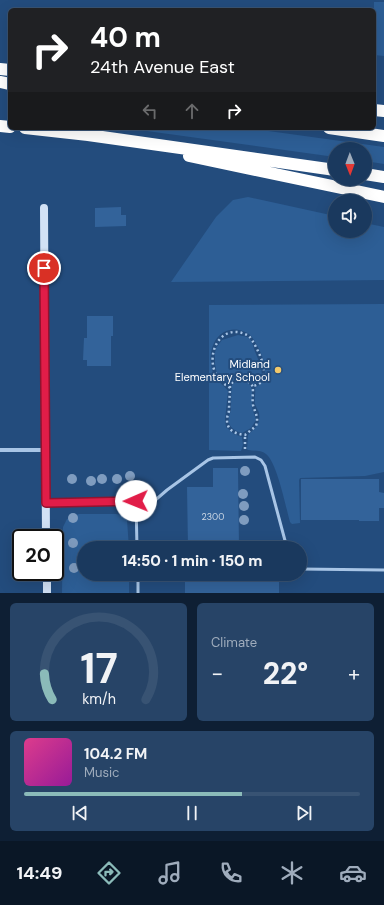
<!DOCTYPE html>
<meta charset="utf-8">
<style>
body{margin:0;font-family:"DM Sans",sans-serif;background:#274467;color:#f1f3f6;height:100vh;display:flex;flex-direction:column;font-size:15px;white-space:nowrap}
*{box-sizing:border-box;margin:0}
p{font-size:13px;color:#9facbc}
.icon{flex:none;width:22px;height:22px;fill:none;stroke:currentColor;stroke-width:2;stroke-linecap:round;stroke-linejoin:round}
.map{position:relative;height:593px;overflow:hidden}
.sheet{display:flex;flex-direction:column;gap:10px;padding:10px;background:#0e1f34;flex:1}
.sheet>*{flex:none}
.hud{position:absolute;left:8px;top:8px;width:368px;height:122px;border-radius:6px;box-shadow:0 4px 16px #0002,0 0 0 1px #385373;background:#202124;color:#fff;overflow:hidden}
.needle{width:26px;rotate:179deg}
.controls{position:absolute;left:328px;top:142px;display:grid;gap:8px}
.controls a{display:grid;place-items:center;width:44px;height:44px;border-radius:50%;background:#1a395e;box-shadow:0 4px 16px #0002,0 0 0 1px #385373;font-size:20px}
.speed{position:absolute;left:12px;top:529px;display:flex;gap:8px;font-size:20px;font-weight:700;text-align:center}
.speed>*{display:grid;place-content:center;width:52px;height:52px;border-radius:50%;background:#1a395e;box-shadow:0 4px 16px #0002,0 0 0 1px #385373;line-height:1}
.speed .limit{border:2px solid #111;border-radius:6px;background:#fff;color:#111}
.pin{position:absolute;display:grid;place-items:center;width:34px;height:34px;color:#fff;margin:-17px;border:2px solid #fff;border-radius:50%;box-shadow:0 1px 4px #0007}
.me{position:absolute;width:44px;margin:-22px;rotate:269deg;stroke-linejoin:round;filter:drop-shadow(0 0 3px #0008)}
.turn{display:flex;align-items:center;gap:14px;height:84px;padding:0 16px;font-size:18px}
.turn .icon{width:52px;height:52px;stroke-width:2.5}
.turn b{display:block;font-size:28px;line-height:34px}
.lanes{display:flex;align-items:center;height:38px;padding:0 16px;background:#0003;justify-content:center;gap:20px;direction:ltr}
.lanes .off{opacity:.35}
.big{font-size:30px;font-weight:800;line-height:1.1}
.sheet .tile{flex:1;display:flex;flex-direction:column;justify-content:center;gap:6px;min-width:0;padding:0 14px;border-radius:6px;background:#274467}
.sheet .dial{align-items:center;gap:0}
.dial svg{height:104px;overflow:visible;fill:none;stroke:#385373;stroke-width:7;stroke-linecap:round;text-anchor:middle}
.dial text{fill:#f1f3f6;stroke:none}
.song{display:flex;align-items:center;gap:12px}
.cover{width:48px;height:48px;border-radius:6px;background:linear-gradient(135deg,hsl(330 70% 55%),hsl(300 70% 35%))}
.played{height:4px;border-radius:2px;background:linear-gradient(90deg,#8bbbb9 65%,#385373 65%)}
.keys{display:flex;justify-content:space-around;direction:ltr}
.heat{display:flex;justify-content:space-between;align-items:center;font-size:22px;direction:ltr}
.sheet .tiles{flex:1;display:grid;gap:10px;grid-template-columns:1fr 1fr}
.tile:last-child{grid-column:span 2}
.trip{position:absolute;left:77px;top:541px;width:230px;height:40px;border-radius:20px;background:#1a395e;box-shadow:0 4px 16px #0002,0 0 0 1px #385373;font-weight:800;line-height:40px;text-align:center}
.dock{display:flex;height:64px;justify-content:space-around;align-items:center;background:#0a1726;color:#9facbc}
.dock .icon{width:28px;height:28px}
.dock .on{color:#8bbbb9}
.dock b{font-size:18px;color:#f1f3f6}
.map>svg:first-child{display:block}
</style>
<div class="map">
<svg width="384" height="593" viewBox="0 0 384 593">
<rect width="100%" height="100%" fill="#234c7d"/>
<path fill="#2d5e95" d="M374,2h10v54l-10,-1z
M125,128h122l137,19v17l-19,-3v-12h-30v8z
M248,197l87,19v15h30v-8l19,4v53l-213,2 45,-65 17,-17z
M384,304v168l-19,4 -65,2 -1,2 1,43 -8,1 -2,-2c-4,-14 -13,-60 -24,-68 -5,-4 -12,-3 -18,-4l-1,-1 1,-14c7,-7 13,-11 11,-22 -1,-3 -3,-6 -4,-9 -1,-5 1,-11 0,-16 20,-11 6,-37 -3,-51 -3,-4 -8,-6 -13,-7 -23,-4 -32,21 -27,39 2,12 11,14 16,22l-3,29 1,7 8,7 8,3 1,8 -2,6 -32,-1v-145z
M238,335c4,1 9,1 12,4 3,4 4,11 6,15 4,10 12,26 -3,30 -7,-7 -18,-8 -24,1l-12,-11 -2,-10v-11l1,-5 6,-8z
M237,381c20,-1 14,14 15,26 1,5 3,9 4,13l-5,8 -9,5c-8,-2 -15,-7 -13,-16 0,0 1,-5 2,-6 0,-8 0,-17 1,-26z
M79,514h37l6,1 5,5 2,28h-45v26h45v19h-67l1,-66 4,-8z"/>
<path fill="#33639a" d="M121,207v8h5v11l-31,1v-19z
M87,316h26v20h-2v30h-24v-6h-4l1,-22h3z
M213,468h25l1,80h-51l-1,-61h26z
M301,479h78v13l5,1v15h-5v13h-20v-1h-58z
M185,574h88v2h6v17h-94z"/>
<g fill="none" stroke-linecap="round" stroke-linejoin="round">
<path stroke="#a8c5e6" stroke-width="2.5" stroke-dasharray="2 3" stroke-linecap="butt" d="M238,380c21,0 13,11 15,25 2,8 6,12 3,21l-11,9c-9,-1 -18,-4 -18,-15 0,-3 1,-6 2,-9 0,-9 1,-17 1,-26l4,-4z
M230,388c-4,-3 -9,-6 -12,-10 -15,-23 3,-58 31,-42 8,10 27,46 4,50
M245,449v-14"/>
<path stroke="#a8c5e6" stroke-width="3" d="M47,503l89,-2 1,47
M137,516l30,-26 41,-30 5,-2 42,-1 6,3 4,6 22,82
M300,569l84,1
M138,574v19"/>
<path stroke="#a8c5e6" stroke-width="4" d="M0,450h45"/>
<path stroke="#d1e1f5" stroke-width="8" d="M44,208l2,330
M47,572v21"/>
<path stroke="#fff" stroke-width="12" d="M0,69l10,1
M0,82l10,2
M374,110l10,1
M0,126l10,1
M25,128l63,7 247,35
M329,128l55,8
M189,156l195,41
M365,174l19,3"/>
</g>
<g fill="#7f9cbf">
<circle cx="245" cy="471" r="5"/>
<circle cx="130" cy="476" r="5"/>
<circle cx="72" cy="479" r="5"/>
<circle cx="102" cy="479" r="5"/>
<circle cx="117" cy="479" r="5"/>
<circle cx="91" cy="481" r="5"/>
<circle cx="243" cy="494" r="5"/>
<circle cx="244" cy="506" r="5"/>
<circle cx="73" cy="518" r="5"/>
<circle cx="244" cy="520" r="5"/>
<circle cx="73" cy="543" r="5"/>
<circle cx="74" cy="568" r="5"/>
</g>
<g fill="none" stroke-linecap="round" stroke-linejoin="round">
<defs>
<path id="route" d="M44,268l2,235 90,-2"/>
</defs>
<use href="#route" stroke="#92132f" stroke-width="10"/>
<use href="#route" stroke="#e11d48" stroke-width="7"/>
</g>
<circle fill="#f1c86b" stroke="#234c7d" stroke-width="1.5" cx="278" cy="370" r="4"/>
<g text-anchor="middle" dominant-baseline="central" stroke-width="4" stroke-linejoin="round" paint-order="stroke">
<g font-size="9" fill="#ccd8e6">
<text x="213" y="517">2300</text>
</g>
<g font-size="11" fill="#fff" stroke="#234c7d" text-anchor="end">
<text x="270" y="364">Midland<tspan x="270" dy="13">Elementary School</tspan></text>
</g>
</g>
</svg>
<div class="controls">
<a><svg class="needle" viewBox="-14 -14 28 28"><path d="M0-13l5 13h-10z" fill="#e53935"/><path d="M0 13l5-13h-10z" fill="#9facbc"/></svg></a>
<a><svg class="icon" aria-label="sound" viewBox="0 0 24 24"><path d="M4 9h4l5-4v14l-5-4H4zM17 9q2 3 0 6"/></svg></a>
</div>
<div class="speed"><div class="limit">20</div></div>
<div class="pin" style="left:44px;top:268px;background:#d93025"><svg class="icon" aria-label="arrive" viewBox="0 0 24 24"><path d="M6 21V4h12l-3 4 3 4H6"/></svg></div>
<svg class="me" style="left:136px;top:501px" viewBox="-20 -20 40 40"><circle r="19" fill="#fff"/><path d="M0-13L10 11 0 6-10 11z" fill="#e11d48"/></svg>
<div class="trip">14:50 · 1 min · 150 m</div>
<div class="hud">
<div class="turn"><svg class="icon" aria-label="right" viewBox="0 0 24 24"><path d="M7 20v-9h11M14 6l5 5-5 5"/></svg><div><b>40 m</b>24th Avenue East</div></div>
<div class="lanes"><svg class="icon off" aria-label="left" viewBox="0 0 24 24"><path d="M17 20v-9H6M10 6l-5 5 5 5"/></svg><svg class="icon off" aria-label="ahead" viewBox="0 0 24 24"><path d="M12 20V5M6 11l6-6 6 6"/></svg><svg class="icon" aria-label="right" viewBox="0 0 24 24"><path d="M7 20v-9h11M14 6l5 5-5 5"/></svg></div>
</div>
</div>
<section class="sheet">
<div class="tiles">
<div class="tile dial"><svg viewBox="0 0 100 80">
<path d="M14 69A42 42 0 1 1 86 69"/>
<path d="M14 69A42 42 0 0 1 8 49" stroke="#8bbbb9"/>
<text x="50" y="56" font-size="32" font-weight="700">17</text>
<text x="50" y="72" font-size="11">km/h</text>
</svg></div>
<div class="tile"><p>Climate</p>
<div class="heat"><a>−</a><b class="big">22°</b><a>+</a></div>
</div>
<div class="tile">
<div class="song"><i class="cover"></i><div><b>104.2 FM</b><p>Music</p></div></div>
<div class="played"></div>
<div class="keys"><svg class="icon" aria-label="previous" viewBox="0 0 24 24"><path d="M18 5L8 12l10 7zM5 5v14"/></svg><svg class="icon" aria-label="pause" viewBox="0 0 24 24"><path d="M8 5v14M16 5v14"/></svg><svg class="icon" aria-label="next" viewBox="0 0 24 24"><path d="M6 5l10 7-10 7zM19 5v14"/></svg></div>
</div>
</div>
</section>
<nav class="dock">
<b>14:49</b>
<svg class="icon on" aria-label="directions" viewBox="0 0 24 24"><path d="M12 3l9 9-9 9-9-9zM9 14v-3h6M13 9l2 2-2 2"/></svg>
<svg class="icon" aria-label="music" viewBox="0 0 24 24"><path d="M9 18V5l10-2v13"/><circle cx="6" cy="18" r="3"/><circle cx="16" cy="16" r="3"/></svg>
<svg class="icon" aria-label="phone" viewBox="0 0 24 24"><path d="M5 4h4l2 5-3 2q2 4 5 5l2-3 5 2v4C11 20 4 13 5 4z"/></svg>
<svg class="icon" aria-label="climate" viewBox="0 0 24 24"><path d="M12 3v18M4 7l16 10M4 17L20 7"/></svg>
<svg class="icon" aria-label="car" viewBox="0 0 24 24"><path d="M5 17H2v-5l4-1 3-4h7l3 4 3 1v5h-3M9 17h6M6 11h13"/><circle cx="7" cy="17" r="2"/><circle cx="17" cy="17" r="2"/></svg>
</nav>
